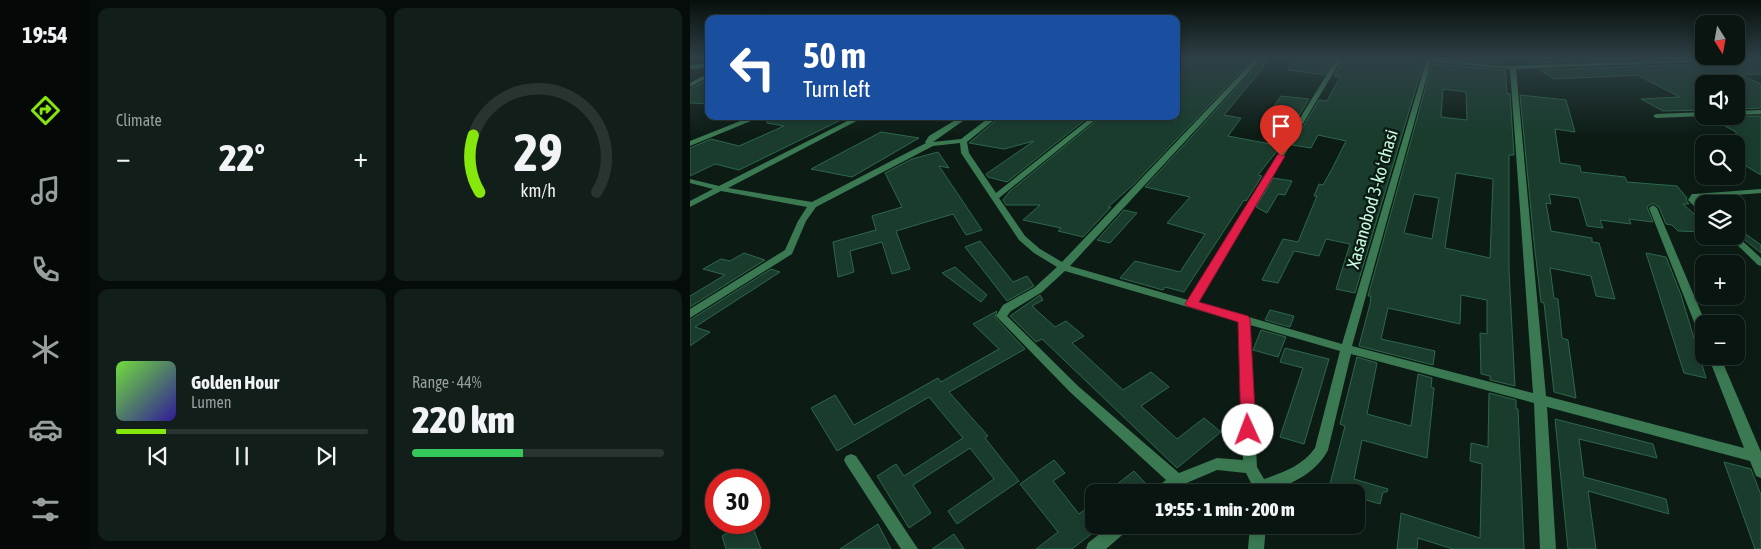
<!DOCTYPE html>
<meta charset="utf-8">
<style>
body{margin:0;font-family:"Asap Condensed",sans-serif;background:#121e19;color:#f1f3f6;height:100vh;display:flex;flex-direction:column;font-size:19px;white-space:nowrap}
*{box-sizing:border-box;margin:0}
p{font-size:16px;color:#999f9f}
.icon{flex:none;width:28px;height:28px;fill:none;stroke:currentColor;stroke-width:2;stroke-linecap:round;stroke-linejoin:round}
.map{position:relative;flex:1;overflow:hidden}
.sheet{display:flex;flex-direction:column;gap:8px;padding:8px;background:#050c09;width:600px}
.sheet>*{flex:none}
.guide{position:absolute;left:15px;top:15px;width:475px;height:105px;border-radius:10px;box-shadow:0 2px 8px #0003,0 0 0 1px #293430;background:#1a4fa0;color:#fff;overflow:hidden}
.needle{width:32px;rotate:169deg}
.tools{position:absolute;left:1005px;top:15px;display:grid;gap:10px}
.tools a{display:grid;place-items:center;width:50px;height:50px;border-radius:10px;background:#091510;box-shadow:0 2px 8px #0003,0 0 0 1px #293430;font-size:25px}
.speed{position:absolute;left:15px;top:469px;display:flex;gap:10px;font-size:25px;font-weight:700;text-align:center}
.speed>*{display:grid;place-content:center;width:65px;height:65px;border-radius:50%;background:#091510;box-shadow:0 2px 8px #0003,0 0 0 1px #293430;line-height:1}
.speed .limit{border:8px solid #d22;background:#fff;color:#111}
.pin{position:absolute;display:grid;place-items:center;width:42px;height:42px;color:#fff;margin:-51px -21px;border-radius:50% 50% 50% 0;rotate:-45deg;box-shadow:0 0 5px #0007}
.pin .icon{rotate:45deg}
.me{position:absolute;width:55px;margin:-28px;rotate:358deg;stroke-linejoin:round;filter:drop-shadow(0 0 4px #0008)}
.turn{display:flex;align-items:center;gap:18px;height:105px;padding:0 15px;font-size:22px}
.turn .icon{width:65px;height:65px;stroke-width:2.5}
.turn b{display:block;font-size:35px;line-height:42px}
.big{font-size:38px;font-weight:800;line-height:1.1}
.sheet .widget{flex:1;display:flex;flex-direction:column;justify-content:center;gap:8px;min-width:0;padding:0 18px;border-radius:10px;background:#121e19}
.sheet .dial{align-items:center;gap:0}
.dial svg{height:130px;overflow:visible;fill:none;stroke:#293430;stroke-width:7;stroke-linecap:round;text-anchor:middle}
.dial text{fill:#f1f3f6;stroke:none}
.song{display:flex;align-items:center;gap:15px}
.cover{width:60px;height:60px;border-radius:8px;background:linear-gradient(135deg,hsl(100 70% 55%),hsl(250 70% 35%))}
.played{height:5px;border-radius:2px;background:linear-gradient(90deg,#85e70c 20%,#293430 20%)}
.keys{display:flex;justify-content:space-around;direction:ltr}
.heat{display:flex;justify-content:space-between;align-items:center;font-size:28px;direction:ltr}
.charge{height:8px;border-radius:4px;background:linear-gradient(90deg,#34c759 44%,#293430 0)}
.sheet .tiles{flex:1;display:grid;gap:8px;grid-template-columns:repeat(2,1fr)}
.trip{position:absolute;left:395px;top:484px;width:280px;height:50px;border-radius:10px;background:#091510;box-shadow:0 2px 8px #0003,0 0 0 1px #293430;font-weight:800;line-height:50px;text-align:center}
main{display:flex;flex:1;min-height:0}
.tabs{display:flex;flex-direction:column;width:90px;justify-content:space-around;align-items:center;background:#040806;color:#999f9f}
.tabs .icon{width:35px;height:35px}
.tabs .selected{color:#85e70c}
.tabs b{font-size:22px;color:#f1f3f6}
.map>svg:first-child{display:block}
</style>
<main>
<nav class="tabs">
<b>19:54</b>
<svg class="icon selected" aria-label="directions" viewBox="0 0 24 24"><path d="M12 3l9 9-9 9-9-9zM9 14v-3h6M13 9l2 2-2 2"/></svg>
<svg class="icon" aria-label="music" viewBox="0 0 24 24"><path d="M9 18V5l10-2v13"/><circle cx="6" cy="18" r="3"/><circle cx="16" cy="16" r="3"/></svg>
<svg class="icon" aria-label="phone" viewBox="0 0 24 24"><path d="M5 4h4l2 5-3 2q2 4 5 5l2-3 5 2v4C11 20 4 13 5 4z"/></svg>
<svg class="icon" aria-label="climate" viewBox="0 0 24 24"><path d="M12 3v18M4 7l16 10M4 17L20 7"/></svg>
<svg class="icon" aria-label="car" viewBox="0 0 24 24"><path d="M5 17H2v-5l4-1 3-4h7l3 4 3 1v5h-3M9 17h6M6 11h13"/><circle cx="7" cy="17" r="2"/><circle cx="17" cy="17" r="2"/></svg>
<svg class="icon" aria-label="filters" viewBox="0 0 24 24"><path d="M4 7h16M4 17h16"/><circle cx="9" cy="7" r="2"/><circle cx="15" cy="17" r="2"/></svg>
</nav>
<section class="sheet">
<div class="tiles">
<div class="widget"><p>Climate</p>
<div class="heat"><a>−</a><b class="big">22°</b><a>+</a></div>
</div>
<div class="widget dial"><svg viewBox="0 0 100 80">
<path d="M14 69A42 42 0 1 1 86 69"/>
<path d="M14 69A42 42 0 0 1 10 34" stroke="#85e70c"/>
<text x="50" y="56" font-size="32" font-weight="700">29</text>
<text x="50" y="72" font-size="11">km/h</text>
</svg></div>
<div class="widget">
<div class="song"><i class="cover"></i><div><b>Golden Hour</b><p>Lumen</p></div></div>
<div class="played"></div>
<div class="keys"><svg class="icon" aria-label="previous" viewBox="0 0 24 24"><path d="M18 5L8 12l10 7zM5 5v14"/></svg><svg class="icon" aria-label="pause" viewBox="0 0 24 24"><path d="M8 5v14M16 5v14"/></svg><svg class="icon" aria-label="next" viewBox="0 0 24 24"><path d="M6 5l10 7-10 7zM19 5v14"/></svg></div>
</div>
<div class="widget"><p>Range · 44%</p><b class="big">220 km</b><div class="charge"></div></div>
</div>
</section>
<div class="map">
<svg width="1071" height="549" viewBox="0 0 1071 549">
<rect width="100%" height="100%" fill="#0c1c15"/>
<path fill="#193c2d" stroke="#2d674c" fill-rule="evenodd" d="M486,58h78l-121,127 -25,22h3l-28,30 -25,-6 3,-3 -38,-8 17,-15h-34l-3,-5 6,-8 93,-76h54l20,4z
M574,58h7l-47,57 17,3 -13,18 53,10 -23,29 4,1 -16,25 -2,-1 -60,92 -19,-5 -2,3 -43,-12 15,-17 45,11 25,-38 -38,-11 23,-26 -45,-10z
M606,58l26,1 13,-1 -10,17 -37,-5z
M654,58h48l32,3 -69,232 -19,-4 14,-45 -24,-5 -7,17 -25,-5 -16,32 -16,-3 21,-41 15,3 19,-46h-3l5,-12 4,1 9,-16 14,-28 -28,-6 -7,13 -19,-3 27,-45 8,1 13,-24 -6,-1z
M751,58h60l2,6h-1z
M832,58h182l-174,5z
M1063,58h8v16l-21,1 21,9v24l-25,1v-25h-32v26l-41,1 -22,-12 39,-2 -43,-22 -83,4 -14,-9 209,-8z
M742,64l73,6 2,23 3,1 4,61h-5v116l6,115 -25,-6v-4l-9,-2 -1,-41 7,1v-34l-26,-5 -1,29 -72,-16 -7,31 54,12 -2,14 -74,-19 11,-42 1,-8h-3zM753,89l23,3 1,28 -26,-3zM766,173l37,6 -3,79 -45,-10zM724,194l25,4 -7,41 -28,-6z
M19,79v25l-19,-1v-14z
M830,95l46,5 9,32 -20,-3 5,34 20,3 1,6 44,5 2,5 50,4 10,12 -1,2 3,4h-6l21,19v9l-26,-1 -6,-6 -6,-1 -7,-17 -6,-4 -6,4 6,15 -24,-3 2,5 -31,-4 3,8 -16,-2 -8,-28 -30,-4 2,10 -5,-1 5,28 41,7v4l7,1 16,56 -19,-3 -5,-20 -41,-8 4,30 4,1 4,39 6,2 8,58 -22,-6 -10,-89 -3,-1 -7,-60z
M591,96l28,3 -27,45 -11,-2 13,-22 -10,-1 2,-4 -7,-1z
M77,116h82l-110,54 -24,-6 -25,12v-28l21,-9 28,7 45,-20 -17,-3z
M311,116h89l-83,66 -19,-5 -2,-3 48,-33 -30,8 -35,-6z
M1071,116v59l-25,-15v-28l-27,-15z
M191,132l38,6 -67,39 -41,-8z
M248,152l11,16 -10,-2 43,64 -16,5 -13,-21 -57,17 14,38 -18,5 -10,-32 -32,9 4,21 -16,5 -5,-35 43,-12 -4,-14 30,-9 -17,-34 27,-14z
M583,178l19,3 -7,14 -7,-1 -11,19 -11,-6z
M434,210l13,3 -27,30 -13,-3z
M1046,227l25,18v8l-25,-20z
M290,241l33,41 14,-6 7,10 -27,15 -42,-54z
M54,253l21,7 -75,47v-11l35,-21 -22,-6 18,-10 9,2z
M956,253l20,4 15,38 25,83 -22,-5z
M265,267l32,28 -6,7 -39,-29z
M81,269l9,3 -85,55 15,5 -20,14v-26z
M350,295l3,5 -11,6 23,21 11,-6 18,15 -12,7 51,47 28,-18 18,15 -28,19 36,33 27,-21 17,14 -44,36 -135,-129 -6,3 -26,-26z
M580,310l24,6 -4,11 -25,-7z
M307,311l-2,6 30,32 -76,43 39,44 -3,2 34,43 -62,43 -9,-13 46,-32 -24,-31 -57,37 18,28 -22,15 -32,-52 19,-12 8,12 59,-38 -34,-41 -92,54 -26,-43 24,-13 19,30 84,-47 3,4 58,-33 -26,-25z
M571,330l25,7 -8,20 -25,-7z
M595,348l44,11 -25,85 -24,-7 23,-69 -23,-6z
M667,357l20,6 -10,51 44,12 7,-52 14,4 -1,9 3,1 -7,70 -65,-18 -8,39 34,10 -1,3h-4l-3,12 -24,-7v-5h-25l1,-3 -3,-1 16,-62 -5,-2z
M799,393l27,7v9h2l6,140h-71l-35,-11 -1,11h-20l4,-36 79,25 2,-74 -12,-3 1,-18 17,4z
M865,419l98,25 4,14 -78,-19 5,38 82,22 3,15 -81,-23 8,58h-28z
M364,460l11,13 -12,8 26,33 15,-11v29l-22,17h-36l22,-17 -38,-48z
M1034,462l27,7 10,26v54h-6z
M444,471l15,16 -7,5h-35z
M56,522h5l10,27h-35l-4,-13z
M188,524l13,25h-51z
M264,534l10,15h-32z"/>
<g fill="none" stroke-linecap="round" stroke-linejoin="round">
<path fill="#3a7952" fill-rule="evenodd" d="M566,58h6l-192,208 118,34 149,-242h5l-145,244 145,42 85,-286 75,8 249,-8 -2,2 -233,9 30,327 198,52 -36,-92h12l41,96v26l-5,-2 -6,-15 -203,-54 9,142h-16l-6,-146 -183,-49 -23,96c-13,26 -49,42 -75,42v-5l-7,-14 -29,-3 -35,15 -10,7h-17l2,-5 9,-7 -96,-88 -74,-76 7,-11 31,-17 23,-21 -23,-14 -15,-13 -58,-87 -1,-10 -27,3 -117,61 -10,14 -14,33 -102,64v-9l95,-59 13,-29 9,-14 -86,-16 -31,16v-6l23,-12 -23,-6v-4l29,7 138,-70h9l-138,72 84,14 114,-59 -1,-1 4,-6 33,-20h8l-37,26 28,-3 30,-23h8l-32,26 2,11 27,40 97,-77h7l-101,82 26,38 15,13 22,13zM741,62l79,7 23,324 -181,-47zM375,271l174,51 4,138 -26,-2 -38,15 -101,-87 -71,-70 4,-5 31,-19zM560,325l90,26 -25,97c-13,18 -31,24 -51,31l-7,-12z
M19,63v4l-19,2v-4z
M19,73v4l-19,10v-4z
M1071,110v4l-25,1v-4z
M1014,112v4l-48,2 -3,-2 3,-2z
M63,116h10l-73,30v-5z
M1071,189v4l-63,5 -1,2 7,6v8l-3,-1 -13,-13 4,-6h3z
M963,205l4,3 49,116h-2v12l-4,-1 -2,-3 -49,-124z
M1046,235l25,23v8l-3,-1 -30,-29h8z
M161,454l5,2 62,93h-17l-55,-85 -2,-4 2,-4z
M421,525h20l-3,5 -22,19h-20l2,-6z
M560,525h16l-2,24h-16z"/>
</g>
<linearGradient id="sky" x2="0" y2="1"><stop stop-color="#070f0c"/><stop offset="0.43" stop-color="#2e4046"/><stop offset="1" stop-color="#2e4046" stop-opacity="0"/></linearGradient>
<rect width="1071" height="135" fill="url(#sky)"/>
<path fill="#e11d48" stroke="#92132f" d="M588,154l7,2 -86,146 49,14 2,3 6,111 -2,4 -6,2 -5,-2 -2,-4 -3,-108 -51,-16 -2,-2z"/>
<g text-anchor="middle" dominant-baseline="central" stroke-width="5" stroke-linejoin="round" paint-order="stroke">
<g font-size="18" fill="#cafce1" stroke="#0c1c15">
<text transform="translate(682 199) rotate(-74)">Xasanobod 3-koʻchasi</text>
</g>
</g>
</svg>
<div class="tools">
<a><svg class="needle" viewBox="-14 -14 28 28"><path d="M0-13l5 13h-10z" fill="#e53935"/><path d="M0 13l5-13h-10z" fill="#999f9f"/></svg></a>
<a><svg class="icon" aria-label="sound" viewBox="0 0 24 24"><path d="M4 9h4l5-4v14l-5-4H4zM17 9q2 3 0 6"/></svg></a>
<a><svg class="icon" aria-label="search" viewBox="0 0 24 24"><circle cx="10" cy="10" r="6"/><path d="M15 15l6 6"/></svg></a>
<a><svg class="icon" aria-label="layers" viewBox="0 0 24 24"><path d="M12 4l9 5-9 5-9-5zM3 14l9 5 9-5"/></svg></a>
<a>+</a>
<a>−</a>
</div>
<div class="speed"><div class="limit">30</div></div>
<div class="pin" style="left:591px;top:156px;background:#d93025"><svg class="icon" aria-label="arrive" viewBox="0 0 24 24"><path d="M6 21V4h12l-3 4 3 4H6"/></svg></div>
<svg class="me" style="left:558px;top:430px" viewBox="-20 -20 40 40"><circle r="19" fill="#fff"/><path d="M0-13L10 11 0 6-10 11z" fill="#e11d48"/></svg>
<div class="trip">19:55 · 1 min · 200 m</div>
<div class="guide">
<div class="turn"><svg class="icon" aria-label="left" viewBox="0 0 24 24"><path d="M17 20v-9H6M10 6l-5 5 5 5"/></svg><div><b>50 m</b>Turn left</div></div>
</div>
</div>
</main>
